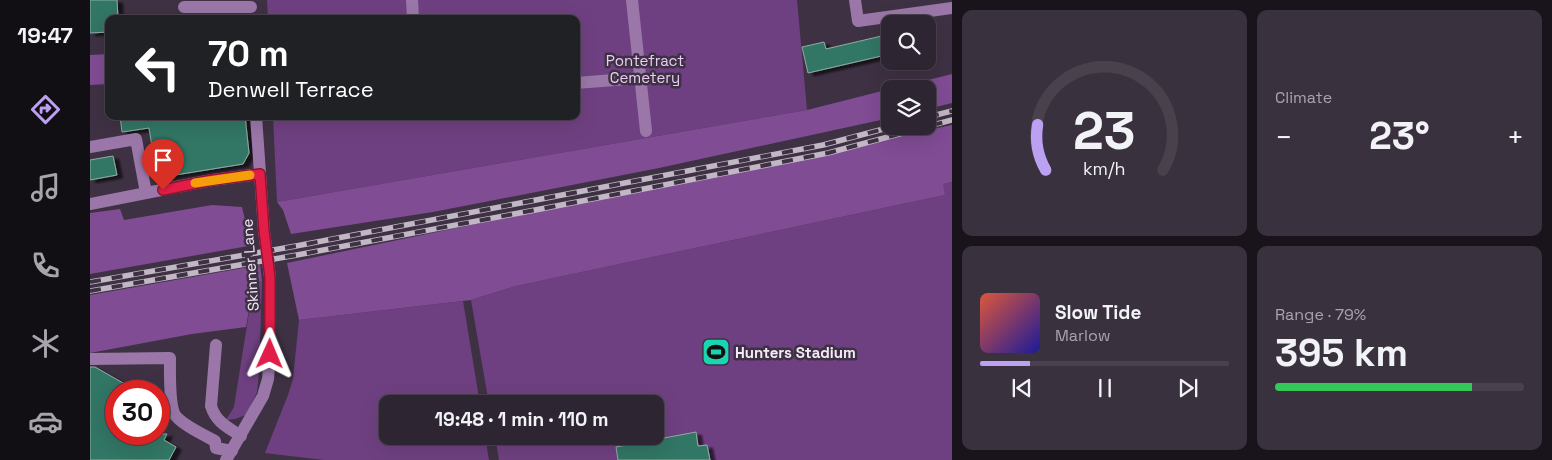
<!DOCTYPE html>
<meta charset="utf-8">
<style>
body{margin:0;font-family:"Space Grotesk",sans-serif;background:#3a313e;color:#f1f3f6;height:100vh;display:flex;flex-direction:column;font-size:19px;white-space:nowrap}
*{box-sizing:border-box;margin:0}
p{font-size:16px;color:#a7a5ac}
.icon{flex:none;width:28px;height:28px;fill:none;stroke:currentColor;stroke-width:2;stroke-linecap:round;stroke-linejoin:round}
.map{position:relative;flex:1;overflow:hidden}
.side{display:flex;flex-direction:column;gap:10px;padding:10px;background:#19141c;width:600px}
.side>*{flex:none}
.banner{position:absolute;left:15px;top:15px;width:475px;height:105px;border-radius:10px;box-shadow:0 5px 20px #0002,0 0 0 1px #49424d;background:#202124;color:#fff;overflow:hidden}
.tools{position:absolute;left:791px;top:15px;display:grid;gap:10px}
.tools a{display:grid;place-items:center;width:55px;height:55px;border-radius:10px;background:#2e2532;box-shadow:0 5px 20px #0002,0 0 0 1px #49424d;font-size:25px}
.speed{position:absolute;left:15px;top:380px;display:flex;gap:10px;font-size:25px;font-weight:700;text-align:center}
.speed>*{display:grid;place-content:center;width:65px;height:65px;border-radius:50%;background:#2e2532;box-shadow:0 5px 20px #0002,0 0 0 1px #49424d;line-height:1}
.speed .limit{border:8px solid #d22;background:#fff;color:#111}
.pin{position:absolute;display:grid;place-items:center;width:42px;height:42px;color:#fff;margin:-51px -21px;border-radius:50% 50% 50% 0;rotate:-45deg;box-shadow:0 0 5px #0007}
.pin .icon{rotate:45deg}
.me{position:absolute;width:55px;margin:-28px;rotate:1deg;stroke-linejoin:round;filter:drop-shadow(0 0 4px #0008)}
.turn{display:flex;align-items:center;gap:18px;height:105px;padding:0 20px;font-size:22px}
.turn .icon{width:65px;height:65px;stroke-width:2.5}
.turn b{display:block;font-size:35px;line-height:42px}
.big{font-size:38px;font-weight:700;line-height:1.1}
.side .tile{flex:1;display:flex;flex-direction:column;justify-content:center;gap:8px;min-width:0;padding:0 18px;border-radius:10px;background:#3a313e}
.side .dial{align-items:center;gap:0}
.dial svg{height:130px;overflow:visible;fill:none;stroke:#49424d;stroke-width:7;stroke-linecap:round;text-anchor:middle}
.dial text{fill:#f1f3f6;stroke:none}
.song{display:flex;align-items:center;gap:15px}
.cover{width:60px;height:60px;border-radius:8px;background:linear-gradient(135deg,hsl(10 70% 55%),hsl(240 70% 35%))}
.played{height:5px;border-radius:2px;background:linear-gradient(90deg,#bca0f2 20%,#49424d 20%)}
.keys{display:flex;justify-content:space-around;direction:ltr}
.heat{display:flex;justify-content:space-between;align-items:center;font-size:28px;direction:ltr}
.charge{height:8px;border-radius:4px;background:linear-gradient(90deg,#34c759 79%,#49424d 0)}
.side .tiles{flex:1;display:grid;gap:10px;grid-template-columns:repeat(2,1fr)}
.trip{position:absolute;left:289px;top:395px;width:285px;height:50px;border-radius:10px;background:#2e2532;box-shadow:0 5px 20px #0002,0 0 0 1px #49424d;font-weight:700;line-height:50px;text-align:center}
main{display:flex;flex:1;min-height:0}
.tabs{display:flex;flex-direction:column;width:90px;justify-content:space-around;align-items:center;background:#120f14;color:#a7a5ac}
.tabs .icon{width:35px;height:35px}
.tabs .on{color:#bca0f2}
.tabs b{font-size:22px;color:#f1f3f6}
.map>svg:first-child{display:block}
</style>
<main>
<nav class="tabs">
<b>19:47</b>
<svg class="icon on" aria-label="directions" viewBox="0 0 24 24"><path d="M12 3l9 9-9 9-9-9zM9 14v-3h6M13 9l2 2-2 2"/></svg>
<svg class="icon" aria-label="music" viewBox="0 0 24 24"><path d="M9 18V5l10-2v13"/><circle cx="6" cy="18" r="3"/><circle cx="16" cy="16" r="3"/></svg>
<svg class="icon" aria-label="phone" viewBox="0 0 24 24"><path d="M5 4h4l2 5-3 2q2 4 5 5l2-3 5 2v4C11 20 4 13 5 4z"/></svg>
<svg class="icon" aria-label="climate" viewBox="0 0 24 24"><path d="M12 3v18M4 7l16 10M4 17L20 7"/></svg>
<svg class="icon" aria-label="car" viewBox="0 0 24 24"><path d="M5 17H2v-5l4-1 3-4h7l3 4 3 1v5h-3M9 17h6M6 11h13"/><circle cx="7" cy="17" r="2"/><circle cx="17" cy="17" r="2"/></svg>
</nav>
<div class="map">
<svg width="862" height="460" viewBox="0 0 862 460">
<defs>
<filter id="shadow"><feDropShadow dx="5.5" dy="3" stdDeviation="1" flood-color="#0009"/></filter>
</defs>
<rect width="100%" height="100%" fill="#3e3143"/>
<path fill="#6f4081" d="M177,0h530l10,110 -530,92 -4,-86h303v-97h-308z
M862,182v278h-453l-4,-24h160v-32h-166l-18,-104 45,-14 429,-91 -3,-11z
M164,281h8l-3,91 -2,20 -11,23 -11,4 -9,1 8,-13z
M373,301l17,103h-92v32h97l4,24h-165l-59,-7 23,-58 5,-16 6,-59z"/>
<path fill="#804c94" d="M19,54v30l-19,1v-30z
M862,74v29l-24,6v-20h-36z
M800,89v29l-231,50 -226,44 -142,22 -8,-24 -6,-8 530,-92z
M862,125v57l-9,2 2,11 -429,91 -45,14 -172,20 -12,-57z
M122,205l30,2 4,17 8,14v7l-164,29v-61l30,-4 4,11z
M170,265l2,16h-8l-8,46 -54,7 -102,19v-58z"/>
<path fill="#327665" stroke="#8eada3" filter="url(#shadow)" d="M0,0h27l1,19h-9v13l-19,1z
M800,34v20l-82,19 -6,-26 22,-5 2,7z
M30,116h125l4,37 -6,11 -86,14 -8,-50 -27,4z
M23,156l4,19 -27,5v-20z
M0,367h5l42,24h-21v43h51l-3,6 12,7 -7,13h-79z
M606,432l2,14 9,-1 3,15h-92l-2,-13z"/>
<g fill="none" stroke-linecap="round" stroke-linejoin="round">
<path stroke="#9a77a8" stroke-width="12" d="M322,0l1,19
M542,0l14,131
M765,0l3,21 94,-13
M94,7h67
M486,83l64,-5
M0,147l46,-8 10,54
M0,204l122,-24 48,-6
M126,345l-5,61c5,16 16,21 30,30
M0,359l80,-1c0,14 -1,43 4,55 4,10 32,23 41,28l1,7 16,3
M136,460l37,-64 5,-17 2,-25v-77l-6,-46 -8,-115"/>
<defs>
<path id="rail" d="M838,117l24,-6
M0,282l206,-36 527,-101 72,-19
M0,291l207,-36 254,-48 277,-54 124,-33"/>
</defs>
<use href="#rail" stroke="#c2b8c5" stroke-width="5.5"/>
<use href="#rail" stroke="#3e3143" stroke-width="4" stroke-dasharray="11" stroke-linecap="butt"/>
</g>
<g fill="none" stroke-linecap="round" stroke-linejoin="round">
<defs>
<path id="route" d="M73,190l49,-10 48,-6 4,57 6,46v77"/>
</defs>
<use href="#route" stroke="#92132f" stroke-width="12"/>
<use href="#route" stroke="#e11d48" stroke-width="9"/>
<path stroke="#f59e0b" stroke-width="9" d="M105,183l55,-8"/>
</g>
<defs>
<symbol id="stadium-square" viewBox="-11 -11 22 22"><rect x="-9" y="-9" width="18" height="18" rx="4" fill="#19d5b2" stroke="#3e3143"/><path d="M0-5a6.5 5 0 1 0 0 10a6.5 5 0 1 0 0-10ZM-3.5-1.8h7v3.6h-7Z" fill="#111"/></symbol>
</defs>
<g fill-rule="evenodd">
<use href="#stadium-square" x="610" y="336" width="32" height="32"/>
</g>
<g text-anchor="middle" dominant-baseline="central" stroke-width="5" stroke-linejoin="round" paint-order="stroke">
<g font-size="15" fill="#e9cdf5" stroke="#3e3143">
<text x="555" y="60">Pontefract<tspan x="555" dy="17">Cemetery</tspan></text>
</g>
<g font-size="15" fill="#f4ebf7" stroke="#3e3143">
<text transform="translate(160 265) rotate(-94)">Skinner Lane</text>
</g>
<g font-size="15" font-weight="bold" fill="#f4ebf7" stroke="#3e3143" text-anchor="start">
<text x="645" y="352">Hunters Stadium</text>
</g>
</g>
</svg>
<div class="tools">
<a><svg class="icon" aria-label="search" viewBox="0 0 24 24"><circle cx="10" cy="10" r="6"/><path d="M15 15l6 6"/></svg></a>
<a><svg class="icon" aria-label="layers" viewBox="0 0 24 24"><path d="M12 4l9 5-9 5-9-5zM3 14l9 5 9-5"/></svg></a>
</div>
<div class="speed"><div class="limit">30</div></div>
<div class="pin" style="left:73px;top:190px;background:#d93025"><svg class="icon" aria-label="arrive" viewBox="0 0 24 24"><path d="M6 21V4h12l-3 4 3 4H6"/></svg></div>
<svg class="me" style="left:180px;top:354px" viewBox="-20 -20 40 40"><path d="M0-17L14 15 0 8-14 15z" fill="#e11d48" stroke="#fff" stroke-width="4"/></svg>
<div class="trip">19:48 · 1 min · 110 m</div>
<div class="banner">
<div class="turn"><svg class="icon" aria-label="left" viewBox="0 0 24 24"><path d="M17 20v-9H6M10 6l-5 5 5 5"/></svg><div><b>70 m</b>Denwell Terrace</div></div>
</div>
</div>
<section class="side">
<div class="tiles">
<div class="tile dial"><svg viewBox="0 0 100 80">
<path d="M14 69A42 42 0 1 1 86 69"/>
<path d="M14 69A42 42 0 0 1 9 41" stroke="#bca0f2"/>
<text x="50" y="56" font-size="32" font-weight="700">23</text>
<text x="50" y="72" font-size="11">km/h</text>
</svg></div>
<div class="tile"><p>Climate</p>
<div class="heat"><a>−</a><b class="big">23°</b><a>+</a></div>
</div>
<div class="tile">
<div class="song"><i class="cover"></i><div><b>Slow Tide</b><p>Marlow</p></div></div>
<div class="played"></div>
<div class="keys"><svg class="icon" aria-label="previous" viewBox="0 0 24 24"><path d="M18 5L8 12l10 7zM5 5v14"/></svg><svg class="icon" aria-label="pause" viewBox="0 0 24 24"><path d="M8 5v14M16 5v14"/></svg><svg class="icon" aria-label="next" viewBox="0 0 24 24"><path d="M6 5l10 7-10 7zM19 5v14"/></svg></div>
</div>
<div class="tile"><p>Range · 79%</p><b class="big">395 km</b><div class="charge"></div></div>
</div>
</section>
</main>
